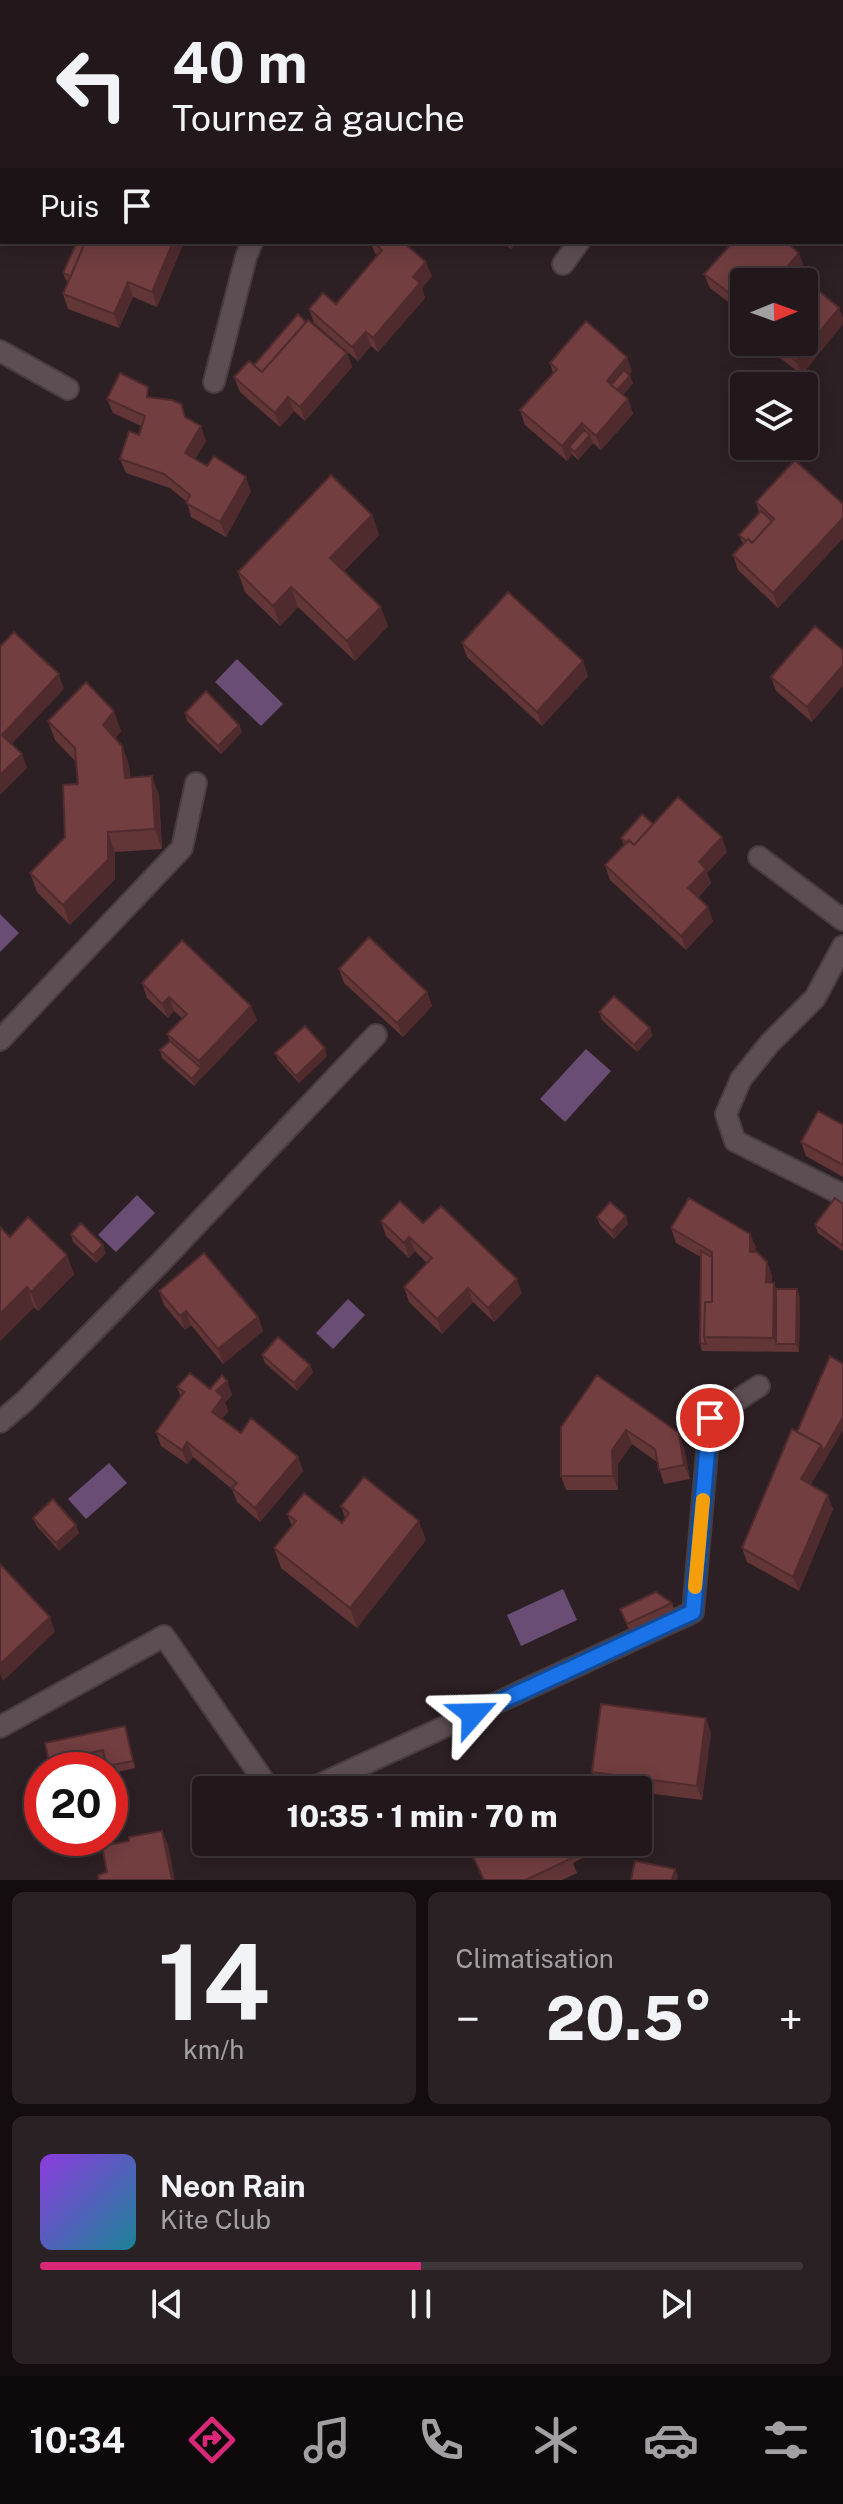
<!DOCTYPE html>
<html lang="fr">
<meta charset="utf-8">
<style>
body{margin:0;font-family:"Public Sans",sans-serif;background:#2a2124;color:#f1f3f6;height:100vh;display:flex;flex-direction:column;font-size:30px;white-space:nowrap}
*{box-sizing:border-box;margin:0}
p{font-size:26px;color:#a2a0a3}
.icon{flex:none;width:44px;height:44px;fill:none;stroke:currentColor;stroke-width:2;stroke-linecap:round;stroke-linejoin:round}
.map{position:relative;height:1880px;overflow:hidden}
.sheet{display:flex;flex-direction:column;gap:12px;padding:12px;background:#130d0f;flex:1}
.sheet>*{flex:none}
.hud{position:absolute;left:0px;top:0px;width:844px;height:244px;box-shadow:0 4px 20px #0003,0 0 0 2px #3f373a;background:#22181b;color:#f1f3f6;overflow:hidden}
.needle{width:52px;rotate:89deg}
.controls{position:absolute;left:730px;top:268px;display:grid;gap:16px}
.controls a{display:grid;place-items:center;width:88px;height:88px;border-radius:8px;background:#22181b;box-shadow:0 4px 20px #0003,0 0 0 2px #3f373a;font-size:40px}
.speed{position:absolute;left:24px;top:1752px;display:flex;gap:16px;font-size:40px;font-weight:700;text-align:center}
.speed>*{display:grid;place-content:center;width:104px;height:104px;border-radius:50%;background:#22181b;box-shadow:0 4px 20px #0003,0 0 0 2px #3f373a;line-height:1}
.speed .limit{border:12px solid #d22;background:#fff;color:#111}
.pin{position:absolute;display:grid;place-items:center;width:68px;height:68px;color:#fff;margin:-34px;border:4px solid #fff;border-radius:50%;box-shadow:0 2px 8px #0007}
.me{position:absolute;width:88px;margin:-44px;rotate:65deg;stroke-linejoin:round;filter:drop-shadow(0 0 6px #0008)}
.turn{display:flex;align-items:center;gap:28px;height:168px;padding:0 40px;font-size:36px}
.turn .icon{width:104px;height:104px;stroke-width:2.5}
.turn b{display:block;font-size:56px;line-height:68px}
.then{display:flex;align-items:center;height:76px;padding:0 40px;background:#0003;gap:16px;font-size:30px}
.big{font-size:60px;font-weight:800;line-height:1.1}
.sheet .card{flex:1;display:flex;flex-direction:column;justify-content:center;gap:12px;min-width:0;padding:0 28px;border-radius:12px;background:#2a2124}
.sheet .dial{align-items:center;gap:0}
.dial b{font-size:104px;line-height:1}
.song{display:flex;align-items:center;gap:24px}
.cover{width:96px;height:96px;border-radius:12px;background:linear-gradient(135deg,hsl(270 70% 55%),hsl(190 70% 35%))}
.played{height:8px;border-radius:4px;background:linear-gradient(90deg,#db2777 50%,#3f373a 50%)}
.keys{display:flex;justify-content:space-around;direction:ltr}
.heat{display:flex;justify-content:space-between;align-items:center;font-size:44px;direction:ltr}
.sheet .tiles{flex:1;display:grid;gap:12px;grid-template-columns:1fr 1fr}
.card:last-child{grid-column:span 2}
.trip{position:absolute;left:192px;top:1776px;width:460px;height:80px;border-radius:8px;background:#22181b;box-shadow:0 4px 20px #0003,0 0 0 2px #3f373a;font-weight:800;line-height:80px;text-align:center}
.tabs{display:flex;height:128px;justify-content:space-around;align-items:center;background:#0e0a0b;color:#a2a0a3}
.tabs .icon{width:56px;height:56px}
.tabs .active{color:#db2777}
.tabs b{font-size:36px;color:#f1f3f6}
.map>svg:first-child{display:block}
</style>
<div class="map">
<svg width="843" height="1880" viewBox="0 0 843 1880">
<rect width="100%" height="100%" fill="#2d2024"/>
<path fill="#694d75" d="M237,659l46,45 -22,22 -46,-44z
M0,914l19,19 -19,19z
M586,1049l25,22 -46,51 -25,-23z
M137,1195l18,18 -39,39 -18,-17z
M348,1299l17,16 -32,34 -17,-16z
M109,1463l18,20 -41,36 -18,-20z
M563,1589l14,31 -56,26 -14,-31z"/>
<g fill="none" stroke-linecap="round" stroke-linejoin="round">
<defs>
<path id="minor" d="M654,0l3,2
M476,2l1,-2
M825,2l1,-2
M0,34l2,1
M0,85l2,1
M842,148l1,1
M563,264l16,-22
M0,351l68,38
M214,382l32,-125 6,-15
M759,857l84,63
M843,946l-28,52 -45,45 -29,36 -15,35 9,27 108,54
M0,1040l182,-192 14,-65
M0,1422l26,-22 135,-138 215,-227
M0,1727l164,-91 106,154
M308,1790l385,-178 17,-194 49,-32"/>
</defs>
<use href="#minor" stroke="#473c3f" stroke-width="24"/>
<use href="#minor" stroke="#5d4e53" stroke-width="20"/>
</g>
<path fill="#623537" d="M77,242h107l-27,65 -24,-10 -14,31 -51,-19 -5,-15 6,-12 -3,-2 -3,-7z
M370,242h33l29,34 -10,12 3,10 -47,54 -7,-6 -13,15 -44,-38 -5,-14 27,-5 42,-48 -3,-3z
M503,242h13l-5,7z
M804,267l-13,15h-47v32l-34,-26 -6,-14z
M306,322l41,31 5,14 -47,54 -11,-10 -14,16 -40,-35 -6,-15 20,-12z
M764,342h40l-2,33 -36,-28z
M550,363l82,8 -3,4 4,8 -10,12 5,4 5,15 -32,36 -8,-7 -15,17 -6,-6 -5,7 -42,-36 -5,-15 33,-37z
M152,398l35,21 19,22 -11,18 56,32 -25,46 -35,-20 -4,-15 -17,-14 -44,-15 -6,-14 19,-24 2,-9 -28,-13 -6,-14z
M756,502l87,2v34l-65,70 -40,-38 -5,-15 10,-11 -4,-9 20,-23z
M372,515l7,20 -35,36 44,55 -33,35 -57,-54 -18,19 -35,-34 -7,-20z
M815,626l-3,96 -36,-31 -5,-14z
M462,643l126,33 -46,50 -75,-69z
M185,713l54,12 3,7 -21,22 -34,-33z
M48,721l73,10 -6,7 7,8 7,19 1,13 29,17 3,54 -47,3v27l-45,46 -33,-33 -7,-19 35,-36 13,-53 -2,-22 -21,-22z
M653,824l74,28 -20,21 4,10 -13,15 15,23 -27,29 -76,-70 -5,-15 19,-20 -3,-7z
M339,969l88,23 5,14 -29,31 -59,-54z
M142,983l115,37 -63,66 -32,-28 -2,-8 10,-9 -3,-7 16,-15 -9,-8 -6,7 -21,-20z
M599,1012l51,16 2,8 -15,16 -35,-32z
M275,1053l52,3 -28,27 -21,-23z
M843,1125v52l-37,-21 -5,-14z
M843,1204v47l-25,-18 -3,-8z
M597,1217l31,7 -14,15 -14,-14z
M381,1221l42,2 99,70 -28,29 -21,-20 -31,32 -33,-32 -5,-15 23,-24 -12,-12 -6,7 -23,-22z
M671,1228l79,6 6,14v4l11,10 5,14v6l2,1 2,6 24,8 -1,55 -97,-1 -2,-8 1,-86 -25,-14z
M71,1234l35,19 -10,10 -23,-21z
M10,1237l64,37 -36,37 -4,-4 -34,34z
M159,1291l99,26 5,14 -40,33 -32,-39 -6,5 -21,-25z
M262,1355l51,17 -16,19 -32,-28z
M597,1375l87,73 6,31 -26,5 -7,-22 -25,-18 -14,20v26h-52l-5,-14z
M227,1381l5,14 -7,7 3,9 -6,8 19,14 57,24 5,14 -43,51 -23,-20 -5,-13 -39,-32 -6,7 -26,-18 -5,-14 25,-35 -4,-10 33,2z
M811,1485l22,24 -34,82 -52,-29 -5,-14z
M341,1506l85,34 -69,88 -76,-60 -7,-20 18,-22 -5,-12 55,9 3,-5z
M33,1518l46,15 -20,18 -23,-26z
M672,1603l2,7 -44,22 -10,-23z
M125,1726l10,42 -25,6v-4h-2l-3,-12 -53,11 -3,-7z
M711,1733l-9,67 -64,-8v-2h-13l-27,-4 -6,-14z
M466,1842h127l3,9 -23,12 4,10 -15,7h-79z"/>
<path fill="#502b2d" d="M209,0h17l-1,2h-17z
M173,242h11l-27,65 -5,-15z
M509,242h7l-5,7z
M799,253l5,14 -13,15h-17z
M426,262l6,14 -10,12 3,10 -47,54 -5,-14 40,-61z
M128,282l5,15 -14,31 -5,-14z
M839,308l4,10v6l-41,51 -6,-14z
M366,332l5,14 -13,15 -6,-14z
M347,353l5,14 -47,54 -5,-14z
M627,357l5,14 -18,21 -7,-11z
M630,376l3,7 -15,17 -3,-7z
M288,397l6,14 -14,16 -5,-14z
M628,399l5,15 -32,36 -5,-14z
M582,423l5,14 -18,10 3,7 -5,7 -5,-15z
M201,426l5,15 -16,27 -5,-15z
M590,435l3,8 -15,17 -3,-8z
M246,477l5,14 -25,46 -6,-15z
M372,515l7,20 -42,42 -7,-19z
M843,518v20l-65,70 -5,-15z
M291,587l7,20 -18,19 -7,-20z
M381,607l7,19 -33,35 -8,-20z
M583,661l5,15 -46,50 -5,-14z
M843,665v21l-31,36 -5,-15z
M59,674l5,15 -57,60 -5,-14z
M114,711l7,20 -11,14 -7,-20z
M239,725l3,7 -21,22 -3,-8z
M122,746l7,19 3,33 -7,-20z
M22,754l5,14 -27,27v-20z
M152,776l7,19 3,54 -7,-20z
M108,832l7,20v27l-45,46 -7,-20z
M722,837l5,15 -20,21 4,10 -18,20 -5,-15 11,-26z
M708,907l5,14 -27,29 -5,-14z
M427,992l5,14 -29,31 -6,-14z
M169,997l5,14 -6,7 -6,-14z
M251,1006l6,14 -63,66 -2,-7 9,-11 -2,-7z
M650,1028l2,8 -15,16 -3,-7z
M325,1048l2,8 -28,27 -3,-7z
M626,1216l2,8 -14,15 -2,-8z
M750,1234l6,14 -1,19 -5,-15z
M409,1237l6,14 -6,7 -5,-15z
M103,1245l3,8 -10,10 -3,-8z
M67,1255l7,19 -36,37 -7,-19z
M767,1262l5,14v20l-6,-14z
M517,1279l5,14 -28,29 -6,-14z
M774,1283l5,14 -3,47 -3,-6z
M27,1287l7,20 -34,34v-27z
M468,1288l5,14 -31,32 -5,-15z
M797,1289l3,8 -1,55 -3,-8z
M186,1311l5,14 -6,5 -5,-14z
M258,1317l5,14 -40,33 -5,-15z
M310,1365l3,7 -16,19 -3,-8z
M227,1381l5,14 -7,7 3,9 -11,15 -5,-14 4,-21z
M843,1417v13l-37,63 -5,-14 20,-34z
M626,1430l6,14 -14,20v26l-5,-14 -1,-26z
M679,1433l5,15 6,31 -6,-14z
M187,1442l6,15 -6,7 -5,-14z
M298,1457l5,14 -43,51 -5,-14z
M828,1495l5,14 -34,82 -6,-14z
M419,1521l7,19 -69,88 -7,-20z
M76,1525l3,8 -20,18 -3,-8z
M50,1617l5,15 -52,49 -3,-7v-10z
M706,1718l5,15 -9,67 -5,-14z
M162,1831l6,14 7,35h-3z
M675,1869l3,7 -1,4h-5z"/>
<path fill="#723e40" stroke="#502b2d" stroke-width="2" d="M150,0h59l-1,2h-59z
M77,242h8l-14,34 -8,-3z
M85,242h88l-21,50 -24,-10 -14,32 -51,-20z
M373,242h30l23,20 -13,15 7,6 -47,55 -7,-6 -14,15 -43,-38 14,-16 13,11 46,-54z
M733,242h53l13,11 -25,29h-30v22l-40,-30z
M805,279l34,29 -43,53 -23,-19h31v-60h-1z
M298,314l8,8 -44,50 -8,-7z
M308,320l39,33 -47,54 -12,-10 -13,16 -41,-36 15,-16 13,11z
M586,321l41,36 -20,24 21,18 -32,37 -14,-13 -20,23 -42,-36 37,-41 -7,-6z
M624,370l6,6 -13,14 -6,-5z
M120,373l28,14 -1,10 25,3 9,4 4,13 16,9 -16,27 22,13 7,-10 32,21 -26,45 -34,-19 4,-8 -26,-21 -44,-15 9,-28 10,4 6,-19 -38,-17z
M584,430l6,5 -15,17 -6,-5z
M795,460l48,44v14l-70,75 -40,-38 15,-16 4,4 22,-24 -18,-17z
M331,475l41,40 -42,43 51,49 -34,34 -56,-54 -18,19 -35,-34z
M761,511l11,10 -20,22 -4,-4 -2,2 -7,-6z
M508,592l75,69 -46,51 -75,-69z
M815,626l28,24v15l-36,42 -36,-30z
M14,632l45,42 -57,61 20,19 -22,21v-128z
M86,682l28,29 -11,14 19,21 3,32 27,-2 3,53 -47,3v28l-45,45 -33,-32 35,-36 -2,-52 15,-1 -3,-36 -27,-27z
M206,691l33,34 -21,21 -33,-33z
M678,797l44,40 -23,25 7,7 -18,19 20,19 -27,29 -76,-71 24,-25 5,5z
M642,814l11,10 -19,21 -5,-5 -2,3 -6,-5z
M369,937l58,55 -30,31 -58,-54z
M182,940l69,66 -52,55 -32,-27 20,-20 -18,-17 -7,7 -20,-21z
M614,996l36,32 -16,17 -35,-33z
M305,1026l20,22 -29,28 -21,-23z
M170,1041l31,27 -9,11 -32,-29z
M818,1111l25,14v40l-42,-23z
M689,1198l61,36v18h7l10,10 -1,20 8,1 -1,55 -69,-1 1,-35h7v-50l-41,-24z
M835,1198l8,6v42l-28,-21z
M400,1201l23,22 18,-17 76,73 -29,29 -20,-20 -31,31 -33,-32 28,-29 -23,-21 -5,6 -23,-22z
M610,1202l16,14 -14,15 -15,-14z
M28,1217l39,38 -36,37 -4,-5 -27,27v-87l10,10z
M81,1223l22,22 -10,10 -22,-21z
M701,1251l11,6v45h-7l-1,35 2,7 -6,-1z
M204,1253l54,64 -40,32 -32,-38 -6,5 -21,-25z
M776,1289h21l-1,55h-20z
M278,1337l32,28 -16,18 -32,-28z
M830,1356l13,8v53l-20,35 -2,-7 -24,-13z
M190,1373l20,16 12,-14 5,6 -11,10 7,6 -11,15 29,21 10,-15 47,39 -43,51 -23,-20 5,-5 -50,-41 -5,8 -26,-18 28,-40 -7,-5z
M597,1375l82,58 5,32 -25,5 -4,-21 -29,-19 -14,20 1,26h-52v-49z
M792,1429l29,16 -20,34 27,16 -35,82 -51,-29z
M364,1477l55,44 -69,87 -76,-60 22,-27 -9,-7 17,-21 38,30 7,-10 -8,-7z
M53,1499l23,26 -20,18 -23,-25z
M0,1564l50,53 -50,47z
M656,1592l16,11 -45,21 -7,-15z
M601,1704l105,14 -9,68 -105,-14z
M125,1726l8,35 -27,5 -3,-16 -54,12 -4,-19z
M564,1778l5,12h-31z
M162,1831l10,49h-73l-1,-5 9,-3 -5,-26 27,-5v-4z
M466,1842h115l-14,7 5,9 -46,22h-42z
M635,1861l40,8 -3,11h-41z"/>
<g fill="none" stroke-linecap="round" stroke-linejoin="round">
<defs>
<path id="route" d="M473,1714l220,-102 17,-194"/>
</defs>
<use href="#route" stroke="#114b97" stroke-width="20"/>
<use href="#route" stroke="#1a73e8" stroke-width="14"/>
<path stroke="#f59e0b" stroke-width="14" d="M695,1587l8,-87"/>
</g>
</svg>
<div class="controls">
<a><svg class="needle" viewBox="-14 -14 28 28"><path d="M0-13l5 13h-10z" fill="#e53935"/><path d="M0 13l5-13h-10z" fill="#a2a0a3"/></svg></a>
<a><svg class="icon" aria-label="layers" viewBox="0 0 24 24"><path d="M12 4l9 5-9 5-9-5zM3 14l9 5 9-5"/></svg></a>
</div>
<div class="speed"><div class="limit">20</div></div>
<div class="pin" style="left:710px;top:1418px;background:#d93025"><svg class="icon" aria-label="arrive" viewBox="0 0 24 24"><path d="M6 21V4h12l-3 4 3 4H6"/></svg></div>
<svg class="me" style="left:473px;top:1714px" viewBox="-20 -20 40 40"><path d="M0-17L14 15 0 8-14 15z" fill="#1a73e8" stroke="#fff" stroke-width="4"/></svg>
<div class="trip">10:35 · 1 min · 70 m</div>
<div class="hud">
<div class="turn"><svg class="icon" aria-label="left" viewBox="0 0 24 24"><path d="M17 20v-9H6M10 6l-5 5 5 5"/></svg><div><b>40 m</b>Tournez à gauche</div></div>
<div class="then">Puis<svg class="icon" aria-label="arrive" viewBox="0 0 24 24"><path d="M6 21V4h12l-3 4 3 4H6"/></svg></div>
</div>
</div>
<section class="sheet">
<div class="tiles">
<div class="card dial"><b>14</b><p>km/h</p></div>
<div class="card"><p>Climatisation</p>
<div class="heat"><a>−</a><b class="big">20.5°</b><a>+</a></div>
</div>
<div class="card">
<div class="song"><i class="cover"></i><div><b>Neon Rain</b><p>Kite Club</p></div></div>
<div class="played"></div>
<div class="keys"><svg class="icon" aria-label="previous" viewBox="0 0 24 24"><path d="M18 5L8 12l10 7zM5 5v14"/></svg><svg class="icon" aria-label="pause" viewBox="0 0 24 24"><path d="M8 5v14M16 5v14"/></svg><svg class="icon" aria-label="next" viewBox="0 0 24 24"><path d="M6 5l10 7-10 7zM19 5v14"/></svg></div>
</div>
</div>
</section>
<nav class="tabs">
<b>10:34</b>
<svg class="icon active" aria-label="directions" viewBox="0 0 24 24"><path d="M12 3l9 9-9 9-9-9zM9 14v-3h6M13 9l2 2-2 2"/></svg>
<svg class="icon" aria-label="music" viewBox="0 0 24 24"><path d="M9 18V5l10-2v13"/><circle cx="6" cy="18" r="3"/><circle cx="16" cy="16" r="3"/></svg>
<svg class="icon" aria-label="phone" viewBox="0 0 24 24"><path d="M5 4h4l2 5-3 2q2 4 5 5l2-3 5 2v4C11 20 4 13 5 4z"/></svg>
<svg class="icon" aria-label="climate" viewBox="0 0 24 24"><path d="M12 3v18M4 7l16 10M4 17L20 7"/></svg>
<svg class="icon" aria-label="car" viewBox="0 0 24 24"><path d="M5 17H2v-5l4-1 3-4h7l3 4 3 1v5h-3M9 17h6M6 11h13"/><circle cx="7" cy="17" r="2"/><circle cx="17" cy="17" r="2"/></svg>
<svg class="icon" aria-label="filters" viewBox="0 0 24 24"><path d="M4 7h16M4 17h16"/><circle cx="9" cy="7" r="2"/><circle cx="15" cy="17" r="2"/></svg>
</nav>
